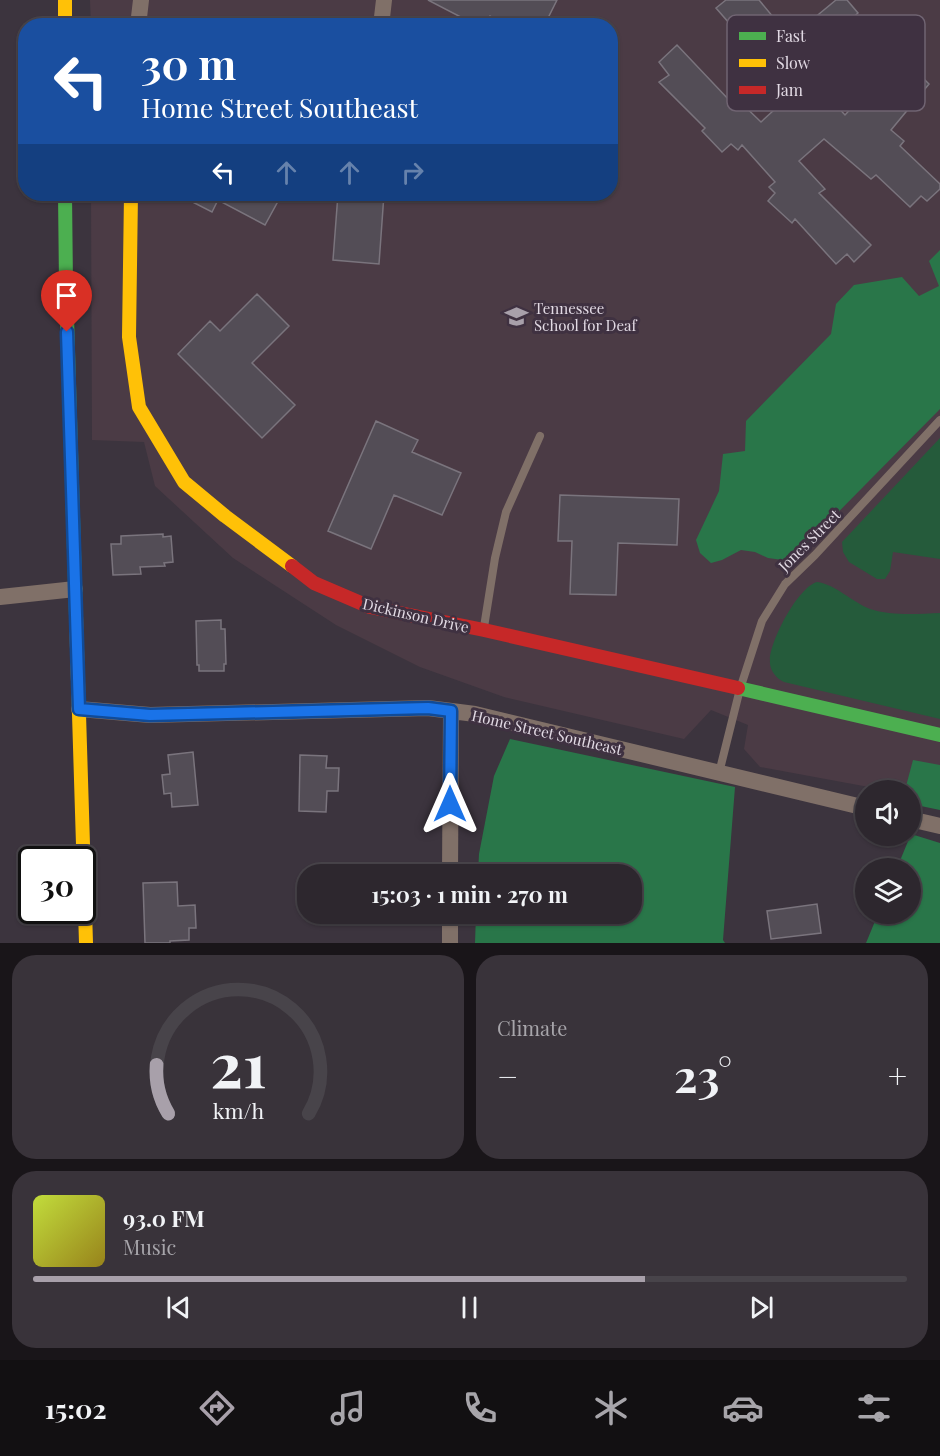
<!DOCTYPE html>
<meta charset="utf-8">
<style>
body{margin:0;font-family:"Playfair Display",serif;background:#39333a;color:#f1f3f6;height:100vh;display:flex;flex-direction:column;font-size:22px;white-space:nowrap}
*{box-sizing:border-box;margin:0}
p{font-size:20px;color:#a7a5aa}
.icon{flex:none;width:33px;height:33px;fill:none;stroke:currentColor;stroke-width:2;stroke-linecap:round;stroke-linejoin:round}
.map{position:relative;height:943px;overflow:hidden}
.side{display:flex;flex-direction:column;gap:12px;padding:12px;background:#191519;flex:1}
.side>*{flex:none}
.guide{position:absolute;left:18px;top:18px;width:600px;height:183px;border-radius:24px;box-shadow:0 2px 4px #0004,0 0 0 2px #48444a;background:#1a4fa0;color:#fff;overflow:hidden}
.buttons{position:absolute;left:855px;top:780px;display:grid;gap:12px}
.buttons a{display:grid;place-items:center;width:66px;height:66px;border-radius:50%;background:#2d272e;box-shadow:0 2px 4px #0004,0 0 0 2px #48444a;font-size:30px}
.speed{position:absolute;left:18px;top:846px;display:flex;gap:12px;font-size:30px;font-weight:700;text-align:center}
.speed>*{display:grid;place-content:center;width:78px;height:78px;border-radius:50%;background:#2d272e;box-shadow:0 2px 4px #0004,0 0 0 2px #48444a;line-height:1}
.speed .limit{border:3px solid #111;border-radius:9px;background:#fff;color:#111}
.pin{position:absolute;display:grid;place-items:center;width:51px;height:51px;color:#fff;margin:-62px -26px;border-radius:50% 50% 50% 0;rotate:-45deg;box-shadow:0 0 6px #0007}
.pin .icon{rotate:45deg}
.me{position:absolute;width:66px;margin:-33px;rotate:0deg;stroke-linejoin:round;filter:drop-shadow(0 0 4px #0008)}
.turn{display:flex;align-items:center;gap:21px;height:126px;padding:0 24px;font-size:27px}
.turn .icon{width:78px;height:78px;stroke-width:2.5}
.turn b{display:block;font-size:42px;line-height:51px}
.lanes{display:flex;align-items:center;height:57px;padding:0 24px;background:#0003;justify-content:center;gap:30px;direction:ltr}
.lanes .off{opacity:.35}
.big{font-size:45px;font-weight:700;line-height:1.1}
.side .widget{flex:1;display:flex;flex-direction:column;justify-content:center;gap:9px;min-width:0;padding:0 21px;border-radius:24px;background:#39333a}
.side .dial{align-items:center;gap:0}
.dial svg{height:156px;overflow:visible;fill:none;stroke:#48444a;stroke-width:7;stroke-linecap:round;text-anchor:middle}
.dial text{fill:#f1f3f6;stroke:none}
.song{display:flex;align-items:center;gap:18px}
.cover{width:72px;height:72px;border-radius:9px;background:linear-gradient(135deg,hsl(70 70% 55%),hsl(50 70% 35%))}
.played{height:6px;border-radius:3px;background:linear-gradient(90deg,#a8a0aa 70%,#48444a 70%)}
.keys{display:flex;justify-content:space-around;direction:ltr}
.heat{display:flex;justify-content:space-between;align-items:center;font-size:33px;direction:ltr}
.side .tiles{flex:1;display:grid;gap:12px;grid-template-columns:1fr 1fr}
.widget:last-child{grid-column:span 2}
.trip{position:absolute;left:297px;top:864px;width:345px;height:60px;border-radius:24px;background:#2d272e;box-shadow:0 2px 4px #0004,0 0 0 2px #48444a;font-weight:700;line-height:60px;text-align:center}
.tabs{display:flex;height:96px;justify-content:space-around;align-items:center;background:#121012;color:#a7a5aa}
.tabs .icon{width:42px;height:42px}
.tabs .current{color:#a8a0aa}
.tabs b{font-size:27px;color:#f1f3f6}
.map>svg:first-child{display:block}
</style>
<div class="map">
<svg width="940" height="943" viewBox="0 0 940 943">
<rect width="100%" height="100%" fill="#3c343e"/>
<path fill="#4b3b45" d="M90,0h850v801l-30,-11h-25l-125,-23 -16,-18 4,-24 -37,-15 -27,29 -180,-42 -84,-30 -84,-42 -103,-67 -78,-72 -11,-44 -52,-2 -1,-246h519v-168h-519z"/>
<path fill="#255b3b" d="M940,438v121l-47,-7 -3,19 -5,8h-8l-28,-17 -6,-10 -1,-10z
M817,582c18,2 35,20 53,27 21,7 48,5 70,4v106l-156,-37c-8,-4 -15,-12 -14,-22 0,-19 28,-73 47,-78z"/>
<path fill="#297649" d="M940,250v159l-150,152 -22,-3 -13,-6 -14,-2 -19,10 -11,3 -11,-10 -4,-13 23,-49 4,-37 22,-3 1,-30 85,-87 5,-30 18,-19 48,-8 17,19 20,-10 -10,-25z
M510,739l225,48 -12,153 2,3h-250l1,-29h156v-40h-154l1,-20 15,-78z
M913,760l27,5v45l-29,-6 -1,-14h-5z
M911,834l29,9v100h-74l12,-29h32v-46h-13z"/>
<path fill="#534d56" stroke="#7a747d" stroke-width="1.5" d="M428,0h129l-13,26h-36l-18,-10 -5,10h-7z
M726,0h33l19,23 5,-5 13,15 40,-33h11l11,13 -8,7 11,14 -40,30 3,3 -14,10 35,38 14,-15 4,3 30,-38 11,10 8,-8 17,17 -38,46 13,11 -4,5 40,38v5l-13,12 -6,-5 -11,11 -34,-32 -5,4 -47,-40 -25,22 26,28 -6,4 52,52 -17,17 -7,-8 -11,10 -41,-45 -3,4 -24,-22 7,-8 -6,-6 6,-5 -33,-37 -4,5 -7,-6 -9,8 -20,-21 3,-3 -46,-46 10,-7 -10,-13 18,-17 53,56 5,-4 26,25 25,-23 -40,-48 4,-4 -34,-39z
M177,194h105l-17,31 -47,-25 -6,12z
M338,194h46l-5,70 -46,-4z
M257,294l32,32 -37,37 43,42 -33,33 -84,-84 32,-33 10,10z
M376,421l42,19 -6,12 49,21 -19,42 -48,-20 -23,54 -43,-18z
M560,495l119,4 -2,46 -59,-2 -2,52 -46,-1 2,-53h-14z
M163,534v3l8,-1 2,26 -9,1 1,3 -25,1 1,7 -28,1 -2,-31h10v-8z
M221,620v9h4l1,35h-2v7h-25v-6h-2l-1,-44z
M193,752l5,53 -26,2 -1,-14 -7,1 -2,-19 8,-1 -2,-19z
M300,755l27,1 -1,12h13l-1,23h-11l-1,21 -27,-1z
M177,882l1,24 17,-1 1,23h-7v12l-19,1v2h-25l-2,-60z
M817,904l4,29 -50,6 -4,-28z"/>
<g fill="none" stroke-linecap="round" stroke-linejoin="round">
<path stroke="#807068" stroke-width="8" d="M484,627l11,-69 11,-46 34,-76
M719,773l21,-84 22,-68 23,-37 30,-29 125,-135"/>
<path stroke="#807068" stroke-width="16" d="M138,26l3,-26
M381,26l3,-26
M0,597l75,-8
M79,709l71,6 278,-7 47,6 391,94
M910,819l30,7
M450,874l1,-163
M450,943v-29"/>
<path stroke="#4caf50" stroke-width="14" d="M65,194l1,90 10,332
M738,688l202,47"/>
<path stroke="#ffc107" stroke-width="14" d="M65,0v26
M131,194l-2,143 10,70 45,75 41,34 67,50
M76,616l10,327"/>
<path stroke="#c62828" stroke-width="14" d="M292,566l22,17 56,24 114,23 254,58"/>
</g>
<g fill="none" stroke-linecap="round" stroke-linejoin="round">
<defs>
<path id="route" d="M67,332l12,377 71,6 278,-7 23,3 -1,93"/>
</defs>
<use href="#route" stroke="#114b97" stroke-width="15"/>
<use href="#route" stroke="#1a73e8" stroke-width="10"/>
</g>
<defs>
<symbol id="school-bare" viewBox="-9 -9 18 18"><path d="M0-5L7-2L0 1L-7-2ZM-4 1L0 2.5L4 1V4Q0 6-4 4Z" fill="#a8a0aa" stroke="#3f3141" stroke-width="2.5" paint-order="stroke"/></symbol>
</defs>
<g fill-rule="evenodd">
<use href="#school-bare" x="500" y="300" width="33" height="33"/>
</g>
<g text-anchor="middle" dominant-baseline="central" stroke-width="6" stroke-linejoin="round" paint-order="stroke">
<g font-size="15" fill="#e2dae4" stroke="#3f3141" text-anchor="start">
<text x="534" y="308">Tennessee<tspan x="534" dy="17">School for Deaf</tspan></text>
</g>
<g font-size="15" fill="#e2dae4" stroke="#3f3141">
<text transform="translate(809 540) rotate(-45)">Jones Street</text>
<text transform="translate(416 615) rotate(13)">Dickinson Drive</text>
<text transform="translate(547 732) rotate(13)">Home Street Southeast</text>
</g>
</g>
<rect x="727" y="15" width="198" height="96" rx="9" fill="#3f3141" stroke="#706472" stroke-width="1.5"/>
<rect x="739" y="32" width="27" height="8" fill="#4caf50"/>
<rect x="739" y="59" width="27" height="8" fill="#ffc107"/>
<rect x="739" y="86" width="27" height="8" fill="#c62828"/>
<g font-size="16" fill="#e2dae4">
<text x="776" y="42">Fast</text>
<text x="776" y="69">Slow</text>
<text x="776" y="96">Jam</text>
</g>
</svg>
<div class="buttons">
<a><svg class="icon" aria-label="sound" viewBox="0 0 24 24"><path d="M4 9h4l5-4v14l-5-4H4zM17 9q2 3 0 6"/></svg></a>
<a><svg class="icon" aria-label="layers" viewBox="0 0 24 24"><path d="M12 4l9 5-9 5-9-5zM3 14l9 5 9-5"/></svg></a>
</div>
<div class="speed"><div class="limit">30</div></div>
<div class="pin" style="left:67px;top:332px;background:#d93025"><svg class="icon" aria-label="arrive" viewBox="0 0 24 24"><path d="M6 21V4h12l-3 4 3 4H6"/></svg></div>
<svg class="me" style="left:450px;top:804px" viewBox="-20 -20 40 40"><path d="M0-17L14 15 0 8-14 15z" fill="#1a73e8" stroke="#fff" stroke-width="4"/></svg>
<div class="trip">15:03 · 1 min · 270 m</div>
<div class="guide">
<div class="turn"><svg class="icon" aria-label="left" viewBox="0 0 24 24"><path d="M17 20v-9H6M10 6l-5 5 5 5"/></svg><div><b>30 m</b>Home Street Southeast</div></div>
<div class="lanes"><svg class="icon" aria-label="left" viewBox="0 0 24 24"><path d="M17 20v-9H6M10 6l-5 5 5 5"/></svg><svg class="icon off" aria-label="ahead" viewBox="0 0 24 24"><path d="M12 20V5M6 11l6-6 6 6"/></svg><svg class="icon off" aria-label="ahead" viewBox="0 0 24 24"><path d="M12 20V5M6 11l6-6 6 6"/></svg><svg class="icon off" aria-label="right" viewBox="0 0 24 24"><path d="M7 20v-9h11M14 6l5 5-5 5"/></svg></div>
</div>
</div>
<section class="side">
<div class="tiles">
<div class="widget dial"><svg viewBox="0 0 100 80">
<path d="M14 69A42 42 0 1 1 86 69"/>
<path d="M14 69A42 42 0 0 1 8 44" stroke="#a8a0aa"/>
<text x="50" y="56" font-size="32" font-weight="700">21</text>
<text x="50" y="72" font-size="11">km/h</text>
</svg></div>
<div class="widget"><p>Climate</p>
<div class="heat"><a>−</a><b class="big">23°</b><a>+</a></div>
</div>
<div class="widget">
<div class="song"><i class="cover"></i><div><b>93.0 FM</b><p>Music</p></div></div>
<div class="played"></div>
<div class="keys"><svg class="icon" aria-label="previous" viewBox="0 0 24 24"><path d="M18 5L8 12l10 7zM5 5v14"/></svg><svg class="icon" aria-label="pause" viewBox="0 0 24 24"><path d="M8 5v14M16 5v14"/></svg><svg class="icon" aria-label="next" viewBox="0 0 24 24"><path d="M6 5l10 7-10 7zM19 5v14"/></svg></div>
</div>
</div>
</section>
<nav class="tabs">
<b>15:02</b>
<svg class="icon current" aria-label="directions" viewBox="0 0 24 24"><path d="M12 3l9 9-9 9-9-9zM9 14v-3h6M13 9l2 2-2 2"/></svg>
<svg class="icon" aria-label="music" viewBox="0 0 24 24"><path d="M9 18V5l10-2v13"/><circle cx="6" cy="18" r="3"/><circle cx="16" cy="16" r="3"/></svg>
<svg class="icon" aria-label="phone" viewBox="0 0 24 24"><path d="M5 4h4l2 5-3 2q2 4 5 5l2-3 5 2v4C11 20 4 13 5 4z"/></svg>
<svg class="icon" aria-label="climate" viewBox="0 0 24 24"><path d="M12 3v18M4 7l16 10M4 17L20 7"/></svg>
<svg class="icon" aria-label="car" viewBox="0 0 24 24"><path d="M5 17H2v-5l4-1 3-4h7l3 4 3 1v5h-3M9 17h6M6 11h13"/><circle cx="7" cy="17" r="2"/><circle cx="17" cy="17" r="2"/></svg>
<svg class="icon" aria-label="filters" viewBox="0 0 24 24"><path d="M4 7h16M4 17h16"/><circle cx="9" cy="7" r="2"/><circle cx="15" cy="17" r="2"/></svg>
</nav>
